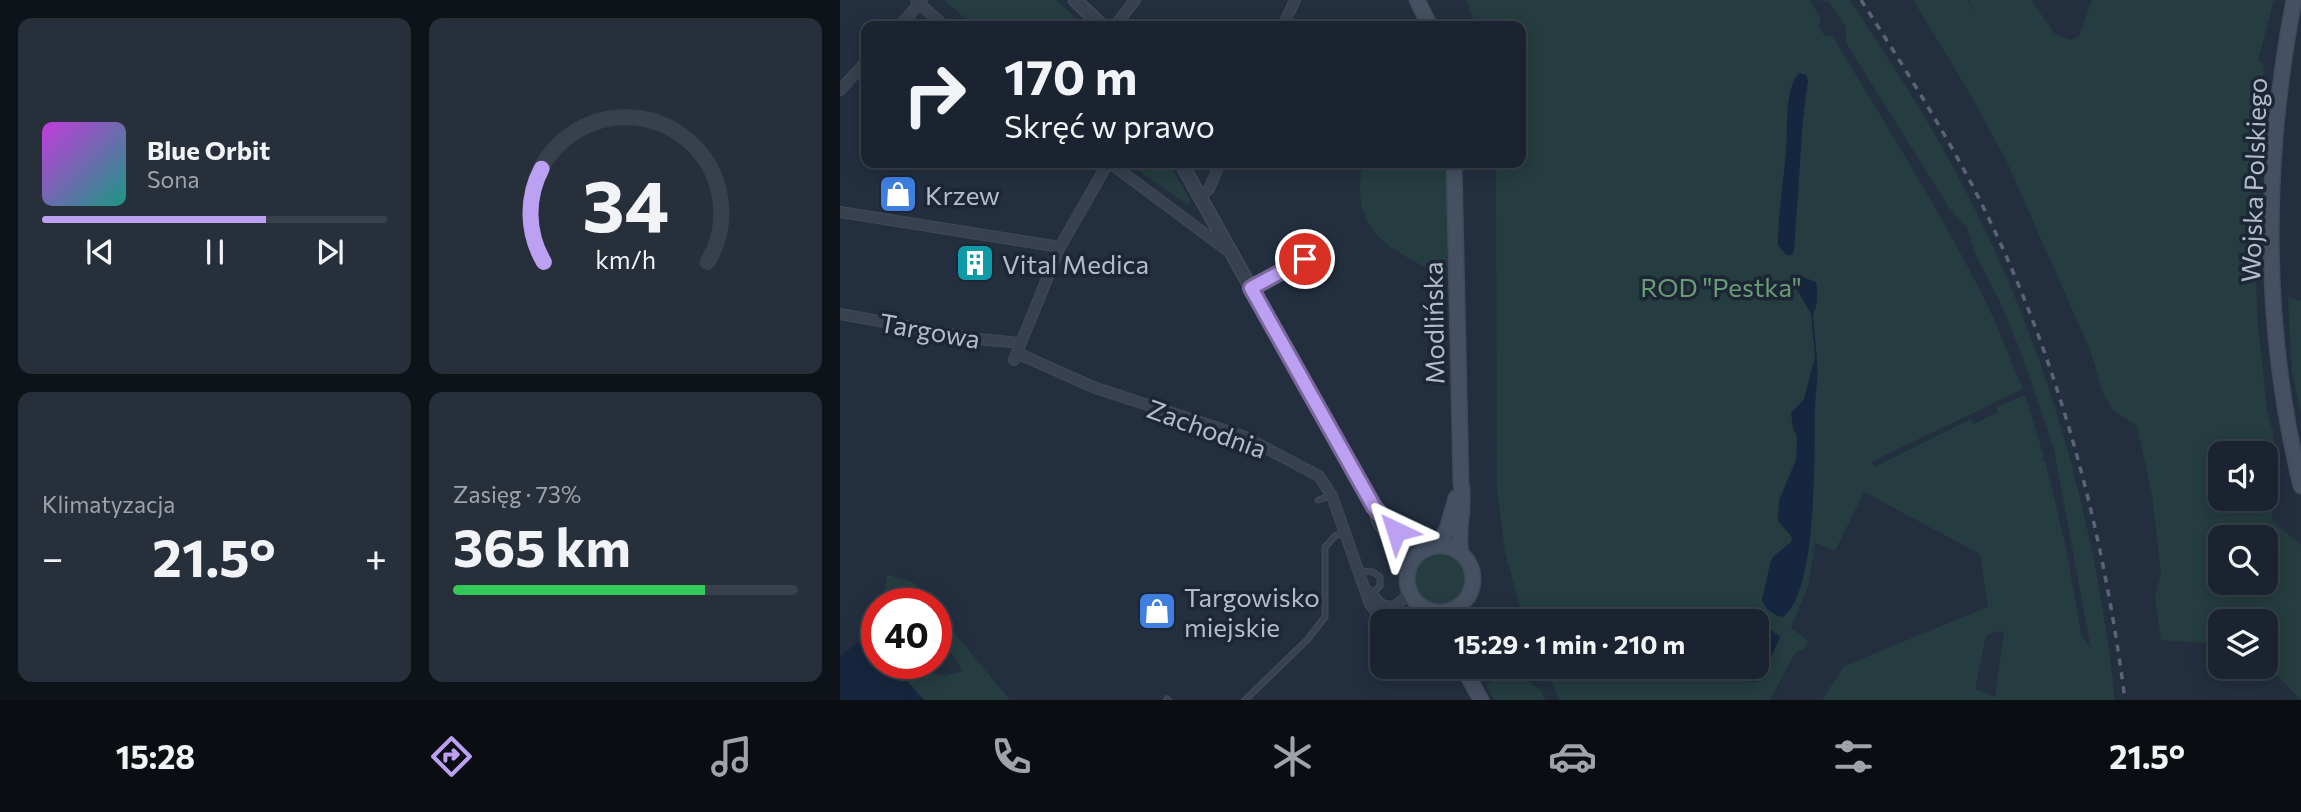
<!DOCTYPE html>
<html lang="pl">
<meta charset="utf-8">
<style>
body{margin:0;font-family:Commissioner,sans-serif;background:#272f3b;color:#f1f3f6;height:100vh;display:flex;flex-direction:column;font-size:26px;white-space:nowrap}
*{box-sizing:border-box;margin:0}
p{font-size:23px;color:#9fa4aa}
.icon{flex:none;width:38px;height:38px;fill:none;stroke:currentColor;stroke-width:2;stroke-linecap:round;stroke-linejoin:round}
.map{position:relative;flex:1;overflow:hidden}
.panel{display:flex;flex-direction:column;gap:18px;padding:18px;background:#0e131a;width:840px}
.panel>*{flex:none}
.top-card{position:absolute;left:21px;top:21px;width:665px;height:147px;border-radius:14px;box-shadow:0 4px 18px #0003,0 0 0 2px #38404b;background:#1a232f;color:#f1f3f6;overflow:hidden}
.controls{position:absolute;left:1368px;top:441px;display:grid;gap:14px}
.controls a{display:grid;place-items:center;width:70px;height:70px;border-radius:14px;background:#1a232f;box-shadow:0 4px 18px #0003,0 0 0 2px #38404b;font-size:35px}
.speed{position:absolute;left:21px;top:588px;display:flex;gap:14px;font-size:35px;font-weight:700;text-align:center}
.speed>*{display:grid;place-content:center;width:91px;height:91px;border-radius:50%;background:#1a232f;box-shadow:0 4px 18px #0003,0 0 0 2px #38404b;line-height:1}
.speed .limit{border:10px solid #d22;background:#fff;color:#111}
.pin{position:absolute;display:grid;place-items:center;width:60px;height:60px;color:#fff;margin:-30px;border:4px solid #fff;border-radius:50%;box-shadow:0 2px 7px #0007}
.me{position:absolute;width:77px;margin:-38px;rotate:319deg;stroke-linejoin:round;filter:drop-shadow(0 0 5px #0008)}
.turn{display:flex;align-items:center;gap:24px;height:147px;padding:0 28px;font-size:32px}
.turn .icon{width:91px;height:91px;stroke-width:2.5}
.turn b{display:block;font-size:49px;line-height:60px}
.big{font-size:52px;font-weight:700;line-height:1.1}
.panel .card{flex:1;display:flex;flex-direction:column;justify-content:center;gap:10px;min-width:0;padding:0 24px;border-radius:14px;background:#272f3b}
.panel .dial{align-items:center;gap:0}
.dial svg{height:182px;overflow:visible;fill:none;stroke:#38404b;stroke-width:7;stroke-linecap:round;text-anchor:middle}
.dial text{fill:#f1f3f6;stroke:none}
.song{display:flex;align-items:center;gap:21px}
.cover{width:84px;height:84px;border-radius:10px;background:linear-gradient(135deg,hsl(290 70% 55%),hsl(170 70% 35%))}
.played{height:7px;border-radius:4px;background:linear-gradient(90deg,#bca0f2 65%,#38404b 65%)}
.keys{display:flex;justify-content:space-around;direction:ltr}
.heat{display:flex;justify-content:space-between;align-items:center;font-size:38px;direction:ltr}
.charge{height:10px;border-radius:5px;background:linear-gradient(90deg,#34c759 73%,#38404b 0)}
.panel .tiles{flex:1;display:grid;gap:18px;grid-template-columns:repeat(2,1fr)}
.trip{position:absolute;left:530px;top:609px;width:399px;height:70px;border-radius:14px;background:#1a232f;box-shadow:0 4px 18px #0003,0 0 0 2px #38404b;font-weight:700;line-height:70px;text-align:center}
.dock{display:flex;height:112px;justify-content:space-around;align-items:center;background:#0a0e13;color:#9fa4aa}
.dock .icon{width:49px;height:49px}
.dock .on{color:#bca0f2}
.dock b{font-size:32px;color:#f1f3f6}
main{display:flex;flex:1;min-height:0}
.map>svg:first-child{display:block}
</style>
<main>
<section class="panel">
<div class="tiles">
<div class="card">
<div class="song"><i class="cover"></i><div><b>Blue Orbit</b><p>Sona</p></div></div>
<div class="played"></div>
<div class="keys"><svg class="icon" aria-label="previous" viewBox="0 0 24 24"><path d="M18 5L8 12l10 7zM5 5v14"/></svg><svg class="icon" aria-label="pause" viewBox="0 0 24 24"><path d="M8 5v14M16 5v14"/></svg><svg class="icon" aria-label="next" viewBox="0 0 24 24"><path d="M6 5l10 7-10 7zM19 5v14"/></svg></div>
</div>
<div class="card dial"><svg viewBox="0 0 100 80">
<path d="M14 69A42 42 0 1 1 86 69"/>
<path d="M14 69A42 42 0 0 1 13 28" stroke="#bca0f2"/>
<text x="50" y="56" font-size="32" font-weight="700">34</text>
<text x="50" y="72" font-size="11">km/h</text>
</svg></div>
<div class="card"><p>Klimatyzacja</p>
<div class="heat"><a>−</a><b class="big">21.5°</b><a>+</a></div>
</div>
<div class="card"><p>Zasięg · 73%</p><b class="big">365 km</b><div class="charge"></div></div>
</div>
</section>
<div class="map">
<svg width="1461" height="700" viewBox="0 0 1461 700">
<rect width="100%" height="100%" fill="#232f3f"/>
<path fill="#253d40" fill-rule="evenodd" d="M104,0h112l29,26h-111z
M626,0h343l12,18 -2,8 5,9 8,1c53,87 107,173 153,264 14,29 25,59 38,89l-152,73 4,5 96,-48 3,5 24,-12 -2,-5 29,-12 19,62 -3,3 1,2 3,-2 21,88 15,86 10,15 -37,-200 -32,-94 -22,-53 -25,-49 -8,-26 -17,-18 -104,-166v-16l-17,-25 -12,-2h33c36,55 72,109 103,167 90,165 142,346 162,533h-293l22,-34 144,-59 -8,-53 -116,-62 -29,59 -20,-8 -7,42 -17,43 18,13 -5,8 -9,4 -25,47h-210l-17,-33h214v-46h-233l-19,-69 -8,-62 -1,-327h25v-137h-45zM1160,631l4,1 -9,65 -20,-8 11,-54z
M1073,0h54l9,14 -7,-14h62l24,34 15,6 9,-4 13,-36h182l-16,60 6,6 -10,175 4,84 9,85 5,19 7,49 -9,23 3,21 28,23v155l-35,-36v-43h-45v23l-60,-4 -6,-42 6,-25 -9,-79 -15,-68 -24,-16 -11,-19 -11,-39 -85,-192 -37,-68zM1381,453h45v46h-45zM1381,537h45v46h-45z
M288,163h41l22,39 -3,3z
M523,163h84v116c-54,-30 -99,-43 -84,-116z
M1448,297l13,4v111l-9,-40z
M575 579a25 25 0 1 1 50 0a25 25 0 1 1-50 0Z
M47,575l26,7 18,22h-29l-18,-10z
M96,611l74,89h-86l-34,-37h19l5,5 30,8 19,-5 -27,-39z
M669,667l31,23 6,10h-52l-8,-15z"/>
<path fill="#16263e" d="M959,73l7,2 2,5 -5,39 -9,132 -2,4h-6l-8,-10c0,-31 5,-61 8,-92 2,-20 -2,-65 13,-80z
M957,275l19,7c2,9 2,24 -3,32 1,16 3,32 4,48 2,15 -2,32 -2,48 -1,42 3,182 -32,207 -9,-1 -18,-8 -21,-17l8,-36 3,-7 18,-15 1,-5 -14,-16 1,-21 17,-40 1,-24 -4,-8 -2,-15 13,-14 11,-42 -4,-43 -21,-37z
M927,627l13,10 -18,41 -8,4 -6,-1 -8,-11 1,-3h16v-39z
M36,636l1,27h13l34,37h-84v-44l16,-12z"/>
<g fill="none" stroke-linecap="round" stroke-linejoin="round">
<defs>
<path id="service" d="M414,287l51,-28
M478,500l13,-4
M520,571l13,1 7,5v9l-8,8
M327,699l1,1
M405,700l62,-60 18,-23v-70l10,-11 10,-4"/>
<path id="minor" d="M76,0l28,26
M60,26l22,-26
M275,26l20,-26
M443,26l12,-26
M0,90l26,-28
M270,163l118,88
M360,196l9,-7 11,-26
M0,212l220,35
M0,314l137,25 44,4
M177,353l76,34 152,50 74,39 13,20 38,108 6,8 15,6 25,-8 5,-4
M174,360l46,-113 48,-84
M529,592l14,14 11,1 12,-10 3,-8"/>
<path id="tertiary" d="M235,0l27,26
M341,163l193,344 5,15 9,14 22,30
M542,515l26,28 17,8"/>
<path id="secondary" d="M577,0l13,26
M1454,0c-31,161 -32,325 7,486
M614,163l7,320c5,24 -5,47 0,71
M597,546l10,-17 9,-31
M567 579a33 33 0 1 1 66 0a33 33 0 1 1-66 0Z
M623,667l18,33"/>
</defs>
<use href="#service" stroke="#404a58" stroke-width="7"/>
<use href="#minor" stroke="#404a58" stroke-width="12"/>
<use href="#tertiary" stroke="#404a58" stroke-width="15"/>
<use href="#secondary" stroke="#404a58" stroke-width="17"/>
<use href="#service" stroke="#37414f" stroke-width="4.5"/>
<use href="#minor" stroke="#37414f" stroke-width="10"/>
<use href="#tertiary" stroke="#37414f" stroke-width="12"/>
<use href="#secondary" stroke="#455062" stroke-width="14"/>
<path stroke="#596576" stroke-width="3.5" stroke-dasharray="7 7" stroke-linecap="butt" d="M1021,0c38,59 76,119 109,181 85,163 132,338 155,519"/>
</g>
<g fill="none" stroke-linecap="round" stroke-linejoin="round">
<defs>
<path id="route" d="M465,259l-54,29 123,219 22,24"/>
</defs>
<use href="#route" stroke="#7a689d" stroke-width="18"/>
<use href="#route" stroke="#bca0f2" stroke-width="12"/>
</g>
<defs>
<symbol id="shop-square" viewBox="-11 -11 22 22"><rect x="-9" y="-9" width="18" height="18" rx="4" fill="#3f7fe0" stroke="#1c2634"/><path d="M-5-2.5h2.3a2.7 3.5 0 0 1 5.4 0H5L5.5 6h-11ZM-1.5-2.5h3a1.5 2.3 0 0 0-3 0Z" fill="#fff"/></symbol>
<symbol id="building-square" viewBox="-11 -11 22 22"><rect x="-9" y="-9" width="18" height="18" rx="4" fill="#0f9aa8" stroke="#1c2634"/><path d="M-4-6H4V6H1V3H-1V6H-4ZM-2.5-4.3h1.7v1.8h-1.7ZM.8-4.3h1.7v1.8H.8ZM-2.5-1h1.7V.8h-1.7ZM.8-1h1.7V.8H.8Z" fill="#fff"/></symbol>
</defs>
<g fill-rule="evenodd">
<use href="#shop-square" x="36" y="172" width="44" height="44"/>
<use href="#building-square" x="113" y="241" width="44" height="44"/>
<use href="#shop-square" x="295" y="589" width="44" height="44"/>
</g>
<g text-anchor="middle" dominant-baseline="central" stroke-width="7" stroke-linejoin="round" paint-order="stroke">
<g font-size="26" fill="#b3bcca" stroke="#1c2634">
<text transform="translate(1413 180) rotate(-88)">Wojska Polskiego</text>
<text transform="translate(593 323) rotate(-91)">Modlińska</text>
<text transform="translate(90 330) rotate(10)">Targowa</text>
<text transform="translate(367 428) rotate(20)">Zachodnia</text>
</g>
<g font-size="26" fill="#b3bcca" stroke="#1c2634" text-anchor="start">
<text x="85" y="194">Krzew</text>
<text x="162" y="263">Vital Medica</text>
<text x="344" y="596">Targowisko<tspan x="344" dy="30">miejskie</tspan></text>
</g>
<g font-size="26" fill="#699c75" stroke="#1c2634">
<text x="881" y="286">ROD "Pestka"</text>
</g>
</g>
</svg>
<div class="controls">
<a><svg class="icon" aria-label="sound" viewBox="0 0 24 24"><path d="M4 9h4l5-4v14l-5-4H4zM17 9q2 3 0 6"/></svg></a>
<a><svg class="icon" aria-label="search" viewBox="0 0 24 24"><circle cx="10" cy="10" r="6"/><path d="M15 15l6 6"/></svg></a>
<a><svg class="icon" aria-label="layers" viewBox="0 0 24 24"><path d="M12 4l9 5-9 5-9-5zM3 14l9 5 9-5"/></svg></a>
</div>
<div class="speed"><div class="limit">40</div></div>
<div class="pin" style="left:465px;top:259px;background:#d93025"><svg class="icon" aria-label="arrive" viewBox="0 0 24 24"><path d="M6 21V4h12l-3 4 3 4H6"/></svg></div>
<svg class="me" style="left:556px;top:531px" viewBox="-20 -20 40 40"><path d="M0-17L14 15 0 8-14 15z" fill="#bca0f2" stroke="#fff" stroke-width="4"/></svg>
<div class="trip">15:29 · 1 min · 210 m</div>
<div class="top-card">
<div class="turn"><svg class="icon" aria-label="right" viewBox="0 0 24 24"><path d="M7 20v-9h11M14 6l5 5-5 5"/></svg><div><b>170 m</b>Skręć w prawo</div></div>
</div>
</div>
</main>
<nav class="dock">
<b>15:28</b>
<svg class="icon on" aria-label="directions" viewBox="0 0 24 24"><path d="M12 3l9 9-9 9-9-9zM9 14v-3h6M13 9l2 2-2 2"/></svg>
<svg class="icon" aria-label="music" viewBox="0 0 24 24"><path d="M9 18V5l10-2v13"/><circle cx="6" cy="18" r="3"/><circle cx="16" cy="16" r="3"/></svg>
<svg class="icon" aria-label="phone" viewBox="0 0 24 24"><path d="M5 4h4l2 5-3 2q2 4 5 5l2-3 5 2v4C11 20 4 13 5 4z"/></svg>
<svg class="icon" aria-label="climate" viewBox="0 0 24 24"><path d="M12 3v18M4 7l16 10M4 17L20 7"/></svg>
<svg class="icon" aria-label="car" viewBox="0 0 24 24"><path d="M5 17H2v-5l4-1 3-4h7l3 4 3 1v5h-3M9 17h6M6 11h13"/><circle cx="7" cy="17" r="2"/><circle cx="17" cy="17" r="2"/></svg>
<svg class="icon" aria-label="filters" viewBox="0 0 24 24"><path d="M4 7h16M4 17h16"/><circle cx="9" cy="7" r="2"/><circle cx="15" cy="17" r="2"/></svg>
<b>21.5°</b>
</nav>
